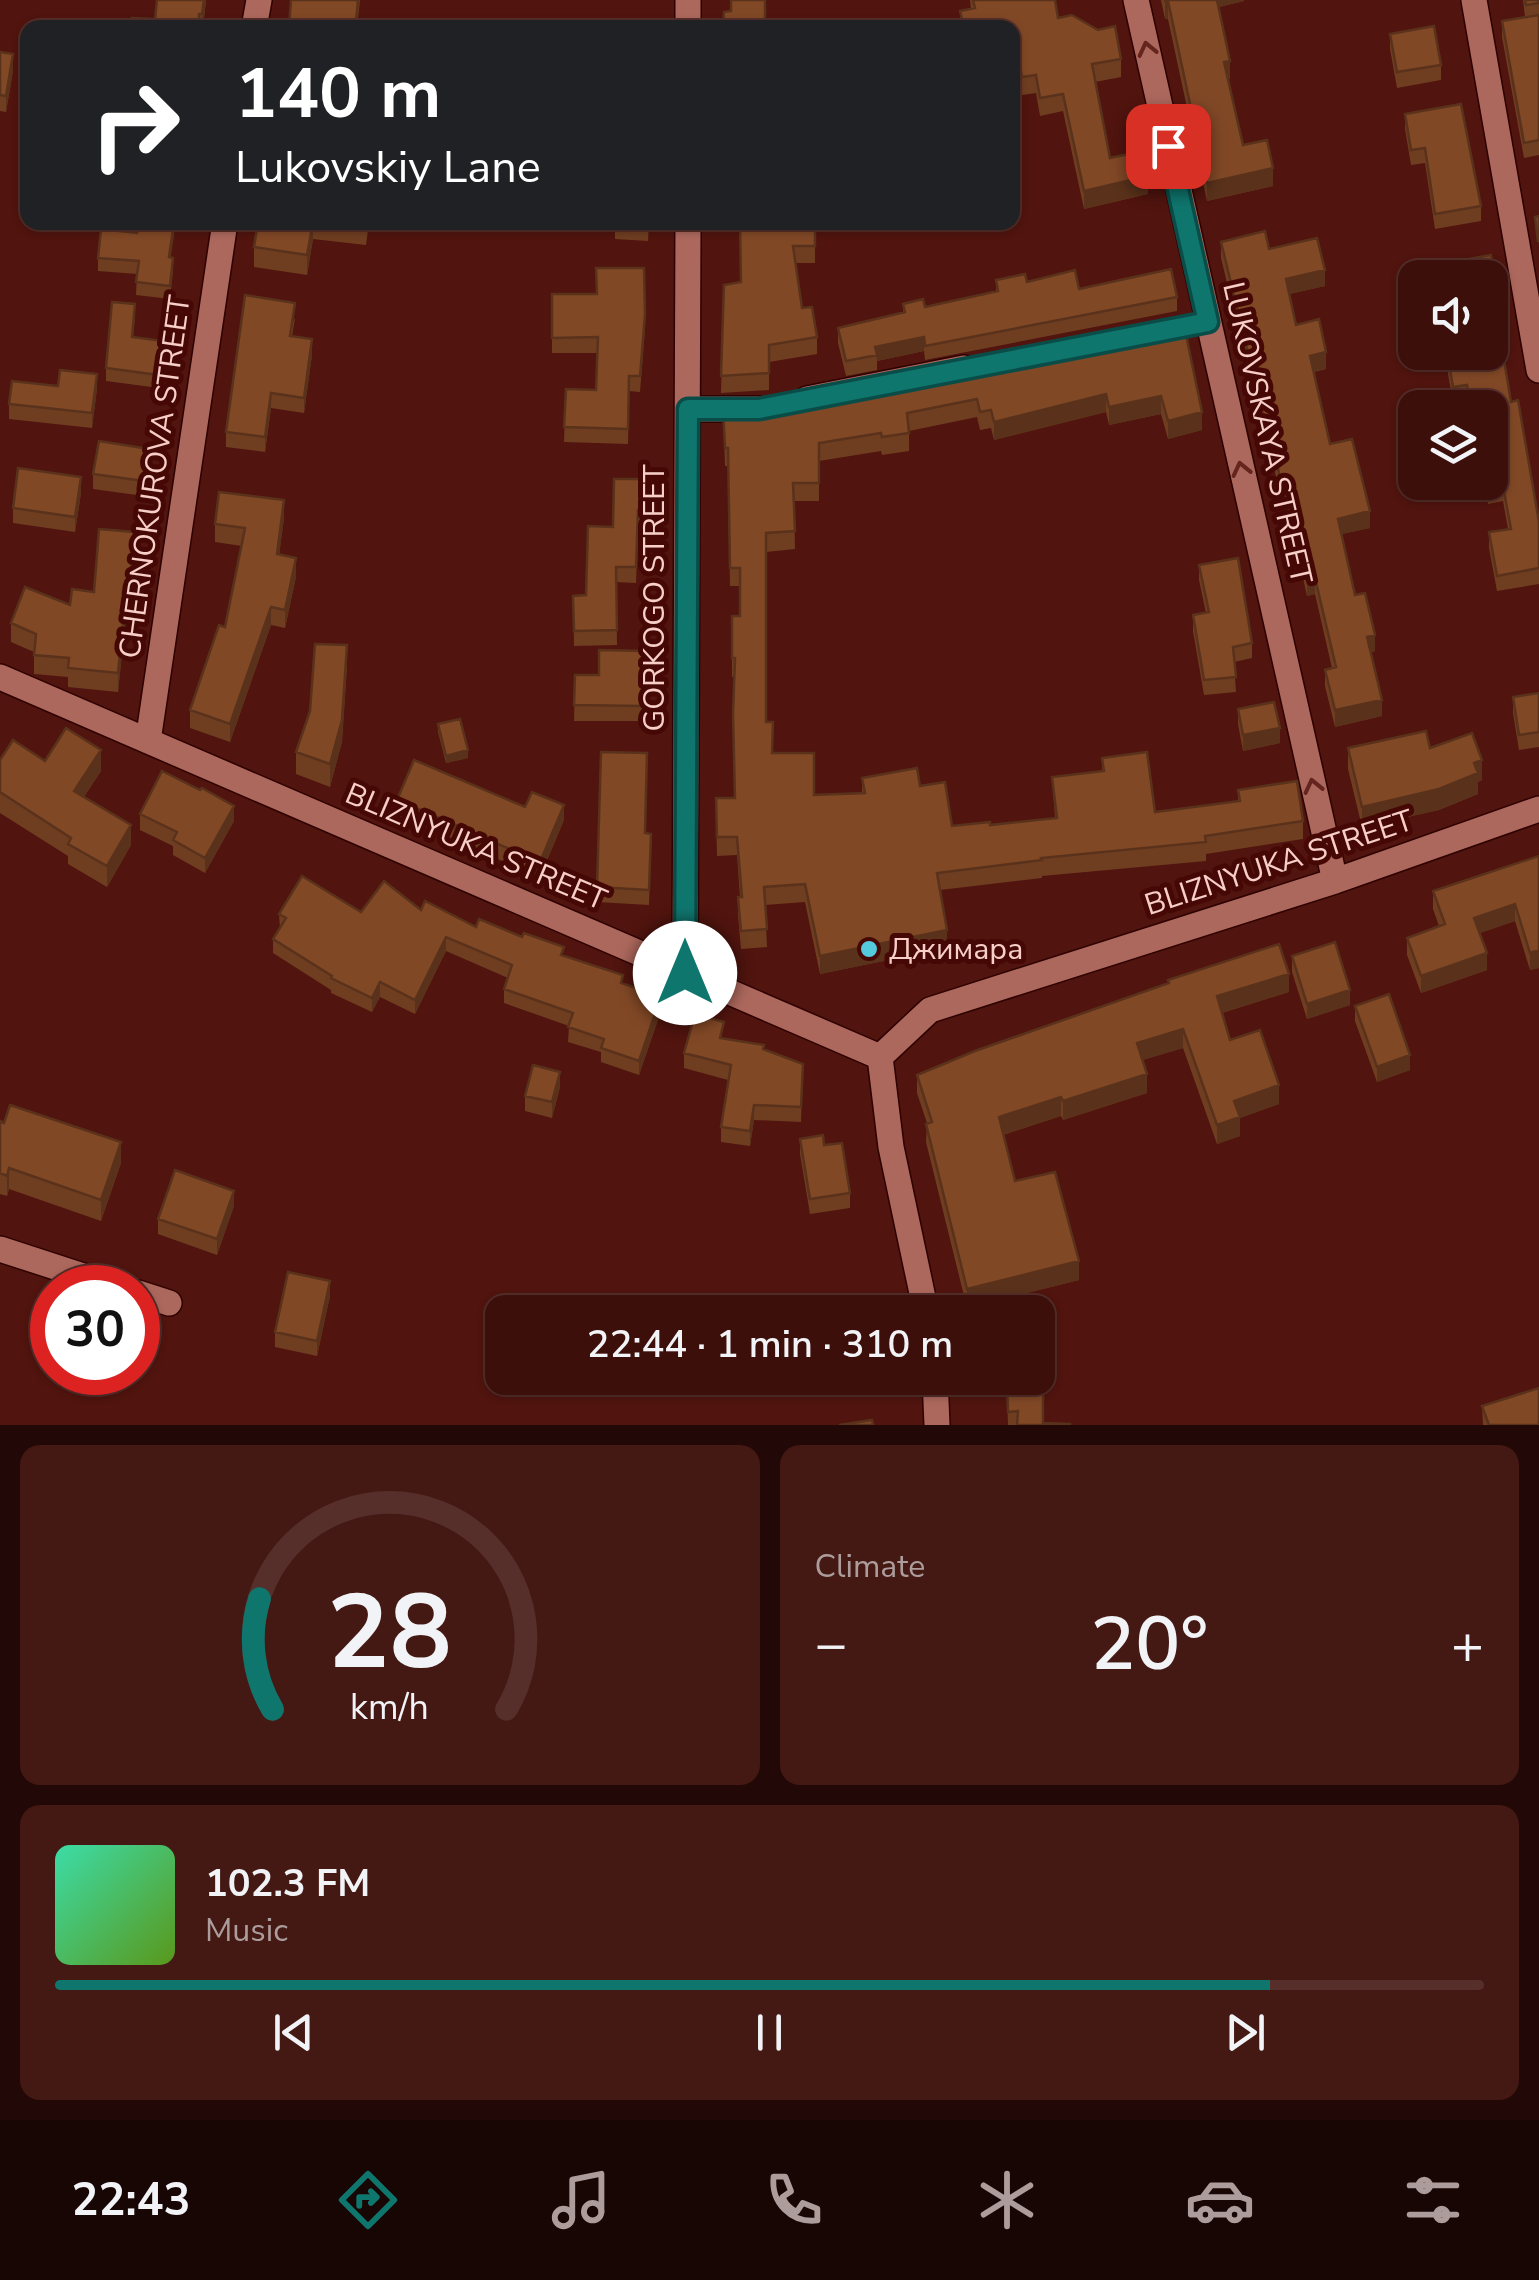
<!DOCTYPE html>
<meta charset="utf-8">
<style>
body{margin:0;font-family:"Nunito Sans",sans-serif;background:#441813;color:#f1f3f6;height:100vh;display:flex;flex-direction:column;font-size:38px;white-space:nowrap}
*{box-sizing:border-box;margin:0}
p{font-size:32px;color:#ad9c9c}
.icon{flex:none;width:55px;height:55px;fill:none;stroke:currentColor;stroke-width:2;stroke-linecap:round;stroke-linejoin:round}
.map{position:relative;height:1425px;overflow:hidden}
.drawer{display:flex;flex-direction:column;gap:20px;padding:20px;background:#220806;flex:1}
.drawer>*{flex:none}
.hud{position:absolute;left:20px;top:20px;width:1000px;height:210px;border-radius:20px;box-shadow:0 2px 8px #0004,0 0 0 2px #562f2b;background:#202124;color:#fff;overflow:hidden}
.fabs{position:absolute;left:1398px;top:260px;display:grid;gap:20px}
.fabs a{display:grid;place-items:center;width:110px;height:110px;border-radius:20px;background:#3d0f0a;box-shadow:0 2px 8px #0004,0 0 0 2px #562f2b;font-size:50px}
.speed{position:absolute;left:30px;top:1265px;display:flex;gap:20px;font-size:50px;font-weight:700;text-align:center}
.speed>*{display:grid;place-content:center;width:130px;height:130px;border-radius:50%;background:#3d0f0a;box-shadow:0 2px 8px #0004,0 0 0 2px #562f2b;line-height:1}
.speed .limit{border:15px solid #d22;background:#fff;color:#111}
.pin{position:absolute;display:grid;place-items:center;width:85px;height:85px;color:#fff;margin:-42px;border-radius:20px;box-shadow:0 5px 15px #0006}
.me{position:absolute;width:110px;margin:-55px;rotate:0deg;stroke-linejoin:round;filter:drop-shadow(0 0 8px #0008)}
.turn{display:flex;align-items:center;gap:35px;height:210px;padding:0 50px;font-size:45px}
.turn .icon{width:130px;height:130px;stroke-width:2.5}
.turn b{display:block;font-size:70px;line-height:85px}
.big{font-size:75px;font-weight:600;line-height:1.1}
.drawer .tile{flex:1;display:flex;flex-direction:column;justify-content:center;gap:15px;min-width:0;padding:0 35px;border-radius:20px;background:#441813}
.drawer .dial{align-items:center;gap:0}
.dial svg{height:260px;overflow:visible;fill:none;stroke:#562f2b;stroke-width:7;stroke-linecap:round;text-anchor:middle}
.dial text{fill:#f1f3f6;stroke:none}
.song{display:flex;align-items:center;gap:30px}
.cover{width:120px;height:120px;border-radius:15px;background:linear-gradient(135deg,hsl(160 70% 55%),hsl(90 70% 35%))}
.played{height:10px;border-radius:5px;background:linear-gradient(90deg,#0f766e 85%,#562f2b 85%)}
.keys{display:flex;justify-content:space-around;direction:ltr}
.heat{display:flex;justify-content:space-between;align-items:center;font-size:55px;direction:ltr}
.drawer .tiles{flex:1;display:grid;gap:20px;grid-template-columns:1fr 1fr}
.tile:last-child{grid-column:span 2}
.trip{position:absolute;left:485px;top:1295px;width:570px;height:100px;border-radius:20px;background:#3d0f0a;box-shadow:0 2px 8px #0004,0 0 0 2px #562f2b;font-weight:600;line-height:100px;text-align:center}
.dock{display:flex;height:160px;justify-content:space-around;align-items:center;background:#180604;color:#ad9c9c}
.dock .icon{width:70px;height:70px}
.dock .on{color:#0f766e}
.dock b{font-size:45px;color:#f1f3f6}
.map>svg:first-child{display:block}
</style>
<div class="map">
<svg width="1539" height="1425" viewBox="0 0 1539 1425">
<rect width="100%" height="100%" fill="#51140e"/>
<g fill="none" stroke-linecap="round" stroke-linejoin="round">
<defs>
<path id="minor" d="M1136,0l199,881
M1474,0l65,370
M254,28l5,-28
M688,28v-28
M807,399l157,-31
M688,409h70
M0,677l880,380
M148,741l77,-519
M685,973l3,-751
M880,1057l50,-47 405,-129 204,-72
M880,1057l11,90 35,165
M0,1249l120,39
M138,1293l31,10
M935,1378l2,47"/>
</defs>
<use href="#minor" stroke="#2e0201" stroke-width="28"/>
<use href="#minor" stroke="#ad685d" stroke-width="25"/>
</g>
<path fill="#6f3e21" d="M157,0h49l-3,28h-71l23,-9z
M291,0h69l-3,28h-68z
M970,0h85l3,18 63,41v18l-26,5 15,76 38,36 -64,15 -21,-98 -23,5 -4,-23 -14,2 -10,-52v-15h-52v-17l11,-2z
M1161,0h83v1l-25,6 11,72h-2l15,66 30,41 -66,15 -39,-182h-3z
M1523,0h16v155l-15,3 -22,-121v-16l23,-4z
M1390,34l51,31v15l-44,8 -7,-39z
M0,52l13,19 -7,41 -6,-1z
M1405,114l76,92v15l-46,8 -10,-66 -14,2 -6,-36z
M258,222h111l-3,23 -53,-6 -6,36 -53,-8v-20z
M615,222h34l-1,19 -33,-2z
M815,222v41h-19l6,45 15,29v17l-48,8v28l-48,3 3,-108 17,-3z
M137,233l34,24 2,14 -3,28 -34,-4 1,-21 -39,-3v-13z
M1221,242l48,7 56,37 -36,8 7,31 30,44 -12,3 16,72 40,84 -29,6 14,61 20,56 -4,1 11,64 -47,11 -10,-41v-16l7,-2 -17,-74 -8,2 -23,-104 -4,1 -11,-46 -2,1 -46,-190z
M1491,255l9,56v15h-2l13,76 7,-2 21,122v62l-42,7 -8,-43v-16l19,-3 -5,-28 -15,3 -4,-22h6v-74h-22l-1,-8 -14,3 -7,-41v-10h44v-74h-49v-14z
M996,280l31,2 52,7 98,8v14l-252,49 -1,-9 -47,10v9l-31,6 -8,-33v-15l65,-16v-8l22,3 71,-15z
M552,294l93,35 -5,63 -11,-1 -1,53 -64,-2 2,-53 30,1 1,-37h-45z
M135,317l-2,20 30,17 -4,34 -53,-7v-13z
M295,318l-3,18 20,19 -8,58 -33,-5 -6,44 -39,-5v-15z
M1184,325l18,105 -34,9 -7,-25 -52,11 -3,-13 -112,28 -3,-12 -11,2 -3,-13 -68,14v20l-27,4 -1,-4 -62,10v40h-25l1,48 -29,3v170l6,31 42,42 48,-2v-15l58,8 32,40 38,-1 65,-7 -3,-41 50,-6v-13l53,54 83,-10v-12l65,31v18l-97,15v7l-164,15v2l-102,12 7,58 -127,26 -15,-72 -40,3 2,42 -26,2 -3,-34v-18h2l-3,-42 -20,1 -1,-39 19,-19v-121h-3v-61h8v-30h-10l-2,-120h-3l-2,-59h39l169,-31z
M97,389l-5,39 -83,-9v-15z
M149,464l-5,32 -51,-7v-15z
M646,479l-1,47h-7l-2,57 -20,-1 1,63 -43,1 -1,-50 13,-1 27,-68z
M81,493l-6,39 -62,-9v-15z
M284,518l-5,37 17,22 -11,51 -14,-3 -41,117 -40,-14v-18l35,-83 17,-81 -27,-4v-18z
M134,551l-4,55 -3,-1 -9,87 -50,-5v-10l-34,-3v-22l-23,-10v-19l59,-18 24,-13z
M1199,565l53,78v15l-18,4 2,30 -32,3 -11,-64v-16l13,-2 -7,-33z
M644,651v70h-70l1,-46h24z
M347,667l-5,75 -12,45 -34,-13v-22z
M1539,693v54l-20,3 -6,-37v-16z
M1238,709l42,34 -37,8 -5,-27z
M438,724l30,34 -22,5 -8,-31z
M1348,748h82l52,32 -4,2v12l-39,16 -77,17 -14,-58z
M601,752l50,97 -2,56 -52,-3z
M0,760l45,1 56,10 -17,26 47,48 -24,42 -39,-23v-8l-68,-43z
M397,800l128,7 39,13 -24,57 -54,-23 -1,3 -31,-13v-5l-57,-24z
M140,814l94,7 -29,52 -32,-18v-9l-33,-16z
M1539,856v112l-9,2 -15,-49 -35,12 7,37 -66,23 -14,-38v-17l32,-12 -6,-17v-18z
M421,910l143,46 59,28 38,27 -22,64 -38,-13v-10l-33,-10 1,-16 -65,-23v-14l4,-11 -62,-27 -31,63 -35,-17 -8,15 -41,-19v-3l-58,-37v-14l7,-10 -1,-15z
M1292,956l58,49 -43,14 -15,-47z
M1168,980l121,12 -67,21 8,27 49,64 -39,14v18l-23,8 -34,-96 -41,12 5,33 -84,27 -2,-4 -58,19 12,46 64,99 -112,28 -41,-166 1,-19 -10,-30v-18l251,-91z
M1355,1006l55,64 -33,12 -22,-61z
M724,1039l40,10 39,15 -2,58 -47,-2 -4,26 -29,-4v-15l7,-47 -44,-12v-15z
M560,1087l-8,31 -27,-7v-15z
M0,1121l121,42 -20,58 -92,-32 -2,7 -7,-2z
M800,1139l24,6 26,48v15l-40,6 -10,-60z
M234,1206l-17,49 -59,-21v-15z
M330,1296l-13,60 -42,-9v-15z
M980,1378h38v6l25,39 27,2h-62l-1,-33 -27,-1z
M1482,1406l57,19h-56z"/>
<path fill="#5a321b" d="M204,0h2l-3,28 -1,-14z
M1215,0h29v1l-29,7z
M1165,1h3v18h-3z
M13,54v17l-7,41v-16z
M1230,61v18l-6,1v-18z
M1273,168v18l-66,15v-18z
M1148,176v18l-64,15v-18z
M174,222h2l-7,48v-13z
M313,222v17l-6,36v-20z
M1325,270v16l-39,9v-16z
M924,337v14l-47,10 -2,-14z
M312,339v16l-8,58v-15z
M163,341v13l-4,34v-13z
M1326,352v17l-16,3v-16z
M97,374v15l-5,39v-15z
M271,393v15l-6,44v-15z
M1106,394v18l-112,28v-18z
M1161,396v18l-52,11v-18z
M1202,412v18l-34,9v-18z
M1267,431h2v16l-2,1z
M149,449v15l-5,32v-15z
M1284,476v16l-4,1v-16z
M81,477v16l-6,39v-15z
M284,500v18l-7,54v-18z
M1370,511v17l-32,7v-16z
M134,532v19l-4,55v-19z
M296,558v19l-11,51v-18z
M1315,578v16l-8,2v-16z
M127,586v19l-9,87v-19z
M271,607v18l-41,117v-18z
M1375,635v16l-8,2v-16z
M347,645l-5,97 -12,45v-23z
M1382,700v16l-47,11v-17z
M1280,728v15l-37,8v-16z
M101,750v21l-27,41v-21z
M468,750v8l-22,5v-7z
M1482,760v20l-4,2v12l-39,16 -77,17v-20z
M564,805v15l-24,57v-15z
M234,806v15l-29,52v-15z
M131,825v20l-24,42v-21z
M1515,904v17l-41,14v-17z
M947,930v18l-127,26v-18z
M446,937v14l-31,63v-14z
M1539,950v18l-9,2v-17z
M1487,953v17l-66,23v-17z
M1289,974v18l-72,22v-18z
M380,982v15l-8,15v-14z
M1350,990v15l-43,14v-15z
M661,996v15l-22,64v-14z
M1183,1029v19l-46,14v-19z
M1410,1055v15l-33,12v-15z
M560,1072v15l-8,31v-16z
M1147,1074v19l-84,27v-19z
M1279,1085v19l-39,14v18l-23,8v-19l17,-24z
M1061,1097v19l-62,20v-19z
M754,1105v15l-4,26v-15z
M121,1142v21l-20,58v-21z
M9,1168v21l-2,7v-20z
M234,1191v15l-17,49v-16z
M1079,1261v19l-112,28v-19z
M330,1281v15l-13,60v-15z"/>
<path fill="#814826" stroke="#5a321b" stroke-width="2.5" d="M157,0h47l-2,14h-3v14h-67v-10l23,1z
M291,0h67l-2,22 -19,-2v8h-48z
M731,0h34v28h-42l1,-16 7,-1z
M973,0h82l3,18 14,-3 26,15 17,-4 6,33 -29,5 18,94 32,-7 6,25 -64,15 -21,-97 -23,4 -4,-23 -14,2 -9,-51 -10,2h-39l-4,-17 15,-3z
M1165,0h52l13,61 -6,1 19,83 24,-5 6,28 -66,15 -39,-182h-3z
M1525,0h14v3l-13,2z
M1539,15v125l-15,3 -22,-122z
M1434,26l7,39 -44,7 -7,-38z
M0,52l13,2 -7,42 -6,-1z
M1461,104l20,102 -46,8 -10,-66 -14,2 -6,-36z
M1539,216v25h-1l-3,-24z
M139,222h35l-5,35 4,1 -3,28 -34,-4 3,-21 -41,-3 3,-29 36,4z
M258,222h55l-6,33 -53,-8z
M340,222h27l-1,4z
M615,222h33v4l-33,-2z
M740,222h75v24h-22l9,62 10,-1 5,30 -48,8v28l-48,3 3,-91 17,-3z
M1265,231l4,18 48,-11 8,32 -39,9 10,46 23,-6 7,33 -16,4 20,88 22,-5 18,72 -32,8 17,76 10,-2 10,42 -8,2 15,63 -47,10 -10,-40 11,-3 -21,-89 -8,2 -23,-104 -4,1 -11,-46h-2l-46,-189z
M1491,255l9,56 -4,1 15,90 7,-2 21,122v46l-42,8 -8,-44 22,-3 -8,-43 -15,2 -1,-6h3v-74h-19l-4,-23 -14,2 -6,-35h43v-74h-46l-3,-14z
M596,268h48l1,46 -5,62h-11l-1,53 -64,-2 2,-38 30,1 2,-53 -46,1v-44h45z
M1171,269l6,28 -252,49 -1,-9 -49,10 2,8 -31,6 -8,-33 67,-16 -2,-8 20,-5 2,8 73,-16 -2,-11 29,-6 2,8 48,-12 4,19z
M245,295l50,8 -5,33 22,3 -8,59 -33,-5 -6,44 -39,-5z
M112,302l23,2 -3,33 31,4 -4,34 -53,-7z
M1184,325l18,87 -34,9 -7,-25 -52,11 -3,-13 -112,28 -3,-12 -11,2 -3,-13 -70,14 2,20 -27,4 -1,-4 -62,10v40h-26l2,48 -29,2v189h7l-1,31h42v42l51,-2 -3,-15 55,-10 3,18 25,-4 7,44 38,-4v3l67,-7 -5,-41 52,-6 -2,-13 45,-6 8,60 85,-11 -2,-11 59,-9 6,40 -98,15 1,6 -165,16 1,2 -105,13 10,57 -127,26 -15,-72 -41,3 3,42 -26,2 -3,-34h4l-5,-60h-20l-1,-39h19l-2,-84 2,-56h-3v-42h8v-48h-10l-2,-120h-3l-2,-41h39l170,-31 -1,-2z
M60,370l37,4 -5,39 -83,-9 3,-23 46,5z
M99,441l50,8 -5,32 -51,-7z
M18,468l63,9 -6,40 -62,-9z
M614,479h32l-1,32 -7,-1 -2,57h-20l1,63 -43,1 -1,-35 13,-1 2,-69 25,1z
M219,492l65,8 -7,54 19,4 -11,52 -14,-3 -41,117 -40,-14 29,-85 6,2 20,-99 -30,-4z
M99,529l35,3 -4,55 -3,-1 -9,87 -50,-5 1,-10 -35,-3 2,-21 -25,-11 14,-36 45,18 2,-16 22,3z
M1238,558l14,85 -19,4 3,30 -32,3 -11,-65 16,-3 -10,-47z
M315,644l32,1 -5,75 -12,44 -34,-12 14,-41z
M599,650l45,1v55l-70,-1 1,-30h24z
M1539,693v39l-20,3 -6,-38z
M1274,702l6,26 -37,7 -5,-26z
M460,719l8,31 -22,6 -8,-32z
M66,728l35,22 -27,41 57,34 -24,41 -39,-22 3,-6 -71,-46v-32l13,-20 32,21z
M1426,731l4,17 42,-15 10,27 -8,3 4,10 -39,16 -77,18 -14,-59z
M601,752l46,1 -2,80 6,1 -2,56 -52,-3z
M414,760l111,47 7,-15 32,13 -24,57 -54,-23 -1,3 -31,-14 2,-3 -59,-25z
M162,771l38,19 2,-2 32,18 -29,52 -32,-18 4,-8 -37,-18z
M1539,856v94l-9,3 -15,-49 -41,14 13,35 -66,23 -14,-38 38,-14 -12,-33z
M302,876l59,36 23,-31 37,29 4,-9 51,26 3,-8 43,18 2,-4 40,14 -3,8 62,20 -2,8 40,13 -22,65 -38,-13 3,-9 -36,-12 5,-14 -69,-24 8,-24 -66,-28 -31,63 -35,-18 -8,16 -41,-20 1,-2 -59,-37 13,-21 -7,-4z
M1335,942l15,48 -43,14 -15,-48z
M1279,944l10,30 -72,22 13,44 30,-10 19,55 -45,16 6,16 -23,8 -34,-96 -46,14 10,31 -84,27 -2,-4 -62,20 16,64 40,-9 24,89 -112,28 -41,-165 6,-2 -15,-47 58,-24 194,-68 -1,-3z
M1389,994l21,61 -33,12 -22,-61z
M695,1014l29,8 -4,16 44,7 -1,4 40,15 -2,43 -47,-2 -4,26 -29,-4 10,-62 -47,-12z
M533,1065l27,7 -8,30 -27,-6z
M10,1105l111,37 -20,58 -92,-32 -2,8 -7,-3v-52l4,2z
M823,1135l1,10 18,-2 8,50 -40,6 -10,-60z
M175,1170l59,21 -17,48 -59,-20z
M288,1272l42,9 -13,60 -42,-9z
M1007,1384h36v39l27,1v1h-53l1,-14 -10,1z
M1539,1388v37h-50l-7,-19z
M872,1420l1,5h-34z"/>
<defs><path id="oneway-chevron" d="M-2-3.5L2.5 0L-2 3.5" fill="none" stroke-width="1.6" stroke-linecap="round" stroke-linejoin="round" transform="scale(2.5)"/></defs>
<g stroke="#64251f">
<use href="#oneway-chevron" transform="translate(1147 49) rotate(-103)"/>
<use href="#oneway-chevron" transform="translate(1241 469) rotate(-103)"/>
<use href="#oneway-chevron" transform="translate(1313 786) rotate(-103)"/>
</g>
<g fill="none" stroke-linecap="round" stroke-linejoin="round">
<defs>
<path id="route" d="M685,973l3,-564h71l449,-87 -40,-176"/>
</defs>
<use href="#route" stroke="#0a4d48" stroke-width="25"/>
<use href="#route" stroke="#0f766e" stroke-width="18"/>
</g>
<circle fill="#54cadd" stroke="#450805" stroke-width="4" cx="869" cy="949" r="10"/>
<g text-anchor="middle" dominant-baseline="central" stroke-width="10" stroke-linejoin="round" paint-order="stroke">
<g font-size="30" fill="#f7cfc8" stroke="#450805">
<text transform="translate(1267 433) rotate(77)">LUKOVSKAYA STREET</text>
<text transform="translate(155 477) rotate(-82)">CHERNOKUROVA STREET</text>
<text transform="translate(654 598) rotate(-90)">GORKOGO STREET</text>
<text transform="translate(476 847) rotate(23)">BLIZNYUKA STREET</text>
<text transform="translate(1279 863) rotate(-18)">BLIZNYUKA STREET</text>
</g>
<g font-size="30" fill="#f7cfc8" stroke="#450805" text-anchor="start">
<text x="889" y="949">Джимара</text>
</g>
</g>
</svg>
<div class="fabs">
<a><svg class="icon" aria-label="sound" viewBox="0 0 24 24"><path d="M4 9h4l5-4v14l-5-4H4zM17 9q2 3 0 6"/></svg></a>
<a><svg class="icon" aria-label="layers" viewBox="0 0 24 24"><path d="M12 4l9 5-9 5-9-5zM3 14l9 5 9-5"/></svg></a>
</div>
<div class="speed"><div class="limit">30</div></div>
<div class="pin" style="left:1168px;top:146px;background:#d93025"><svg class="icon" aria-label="arrive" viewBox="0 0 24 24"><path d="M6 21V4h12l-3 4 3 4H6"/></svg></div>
<svg class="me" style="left:685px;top:973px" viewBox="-20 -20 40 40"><circle r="19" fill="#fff"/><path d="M0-13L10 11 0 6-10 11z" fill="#0f766e"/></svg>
<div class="trip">22:44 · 1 min · 310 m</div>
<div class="hud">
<div class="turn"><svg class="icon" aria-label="right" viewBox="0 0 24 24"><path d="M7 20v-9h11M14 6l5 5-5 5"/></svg><div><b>140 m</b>Lukovskiy Lane</div></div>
</div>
</div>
<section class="drawer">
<div class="tiles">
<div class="tile dial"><svg viewBox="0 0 100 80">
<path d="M14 69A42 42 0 1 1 86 69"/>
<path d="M14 69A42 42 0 0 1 10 35" stroke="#0f766e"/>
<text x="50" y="56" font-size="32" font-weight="700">28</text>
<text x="50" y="72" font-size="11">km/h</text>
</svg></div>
<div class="tile"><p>Climate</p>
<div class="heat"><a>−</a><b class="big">20°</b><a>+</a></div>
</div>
<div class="tile">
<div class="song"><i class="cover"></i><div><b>102.3 FM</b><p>Music</p></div></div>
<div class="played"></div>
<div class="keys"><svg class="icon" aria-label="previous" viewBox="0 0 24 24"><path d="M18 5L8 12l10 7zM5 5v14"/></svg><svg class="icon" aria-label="pause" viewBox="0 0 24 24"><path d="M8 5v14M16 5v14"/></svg><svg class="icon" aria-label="next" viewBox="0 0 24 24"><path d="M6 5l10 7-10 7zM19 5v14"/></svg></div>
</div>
</div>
</section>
<nav class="dock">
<b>22:43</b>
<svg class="icon on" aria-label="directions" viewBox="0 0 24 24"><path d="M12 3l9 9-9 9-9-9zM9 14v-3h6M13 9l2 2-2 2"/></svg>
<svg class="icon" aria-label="music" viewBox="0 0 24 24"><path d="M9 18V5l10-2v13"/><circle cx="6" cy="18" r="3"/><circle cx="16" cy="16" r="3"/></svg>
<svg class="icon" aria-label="phone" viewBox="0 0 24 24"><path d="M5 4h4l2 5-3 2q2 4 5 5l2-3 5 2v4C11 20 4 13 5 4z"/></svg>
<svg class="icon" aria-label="climate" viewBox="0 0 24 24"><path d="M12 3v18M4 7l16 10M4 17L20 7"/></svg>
<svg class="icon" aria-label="car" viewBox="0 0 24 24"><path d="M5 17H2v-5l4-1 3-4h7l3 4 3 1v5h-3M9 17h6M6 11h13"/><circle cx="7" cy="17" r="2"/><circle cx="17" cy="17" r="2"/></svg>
<svg class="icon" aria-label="filters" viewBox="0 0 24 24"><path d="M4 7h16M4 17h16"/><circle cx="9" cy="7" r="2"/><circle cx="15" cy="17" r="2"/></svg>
</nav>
